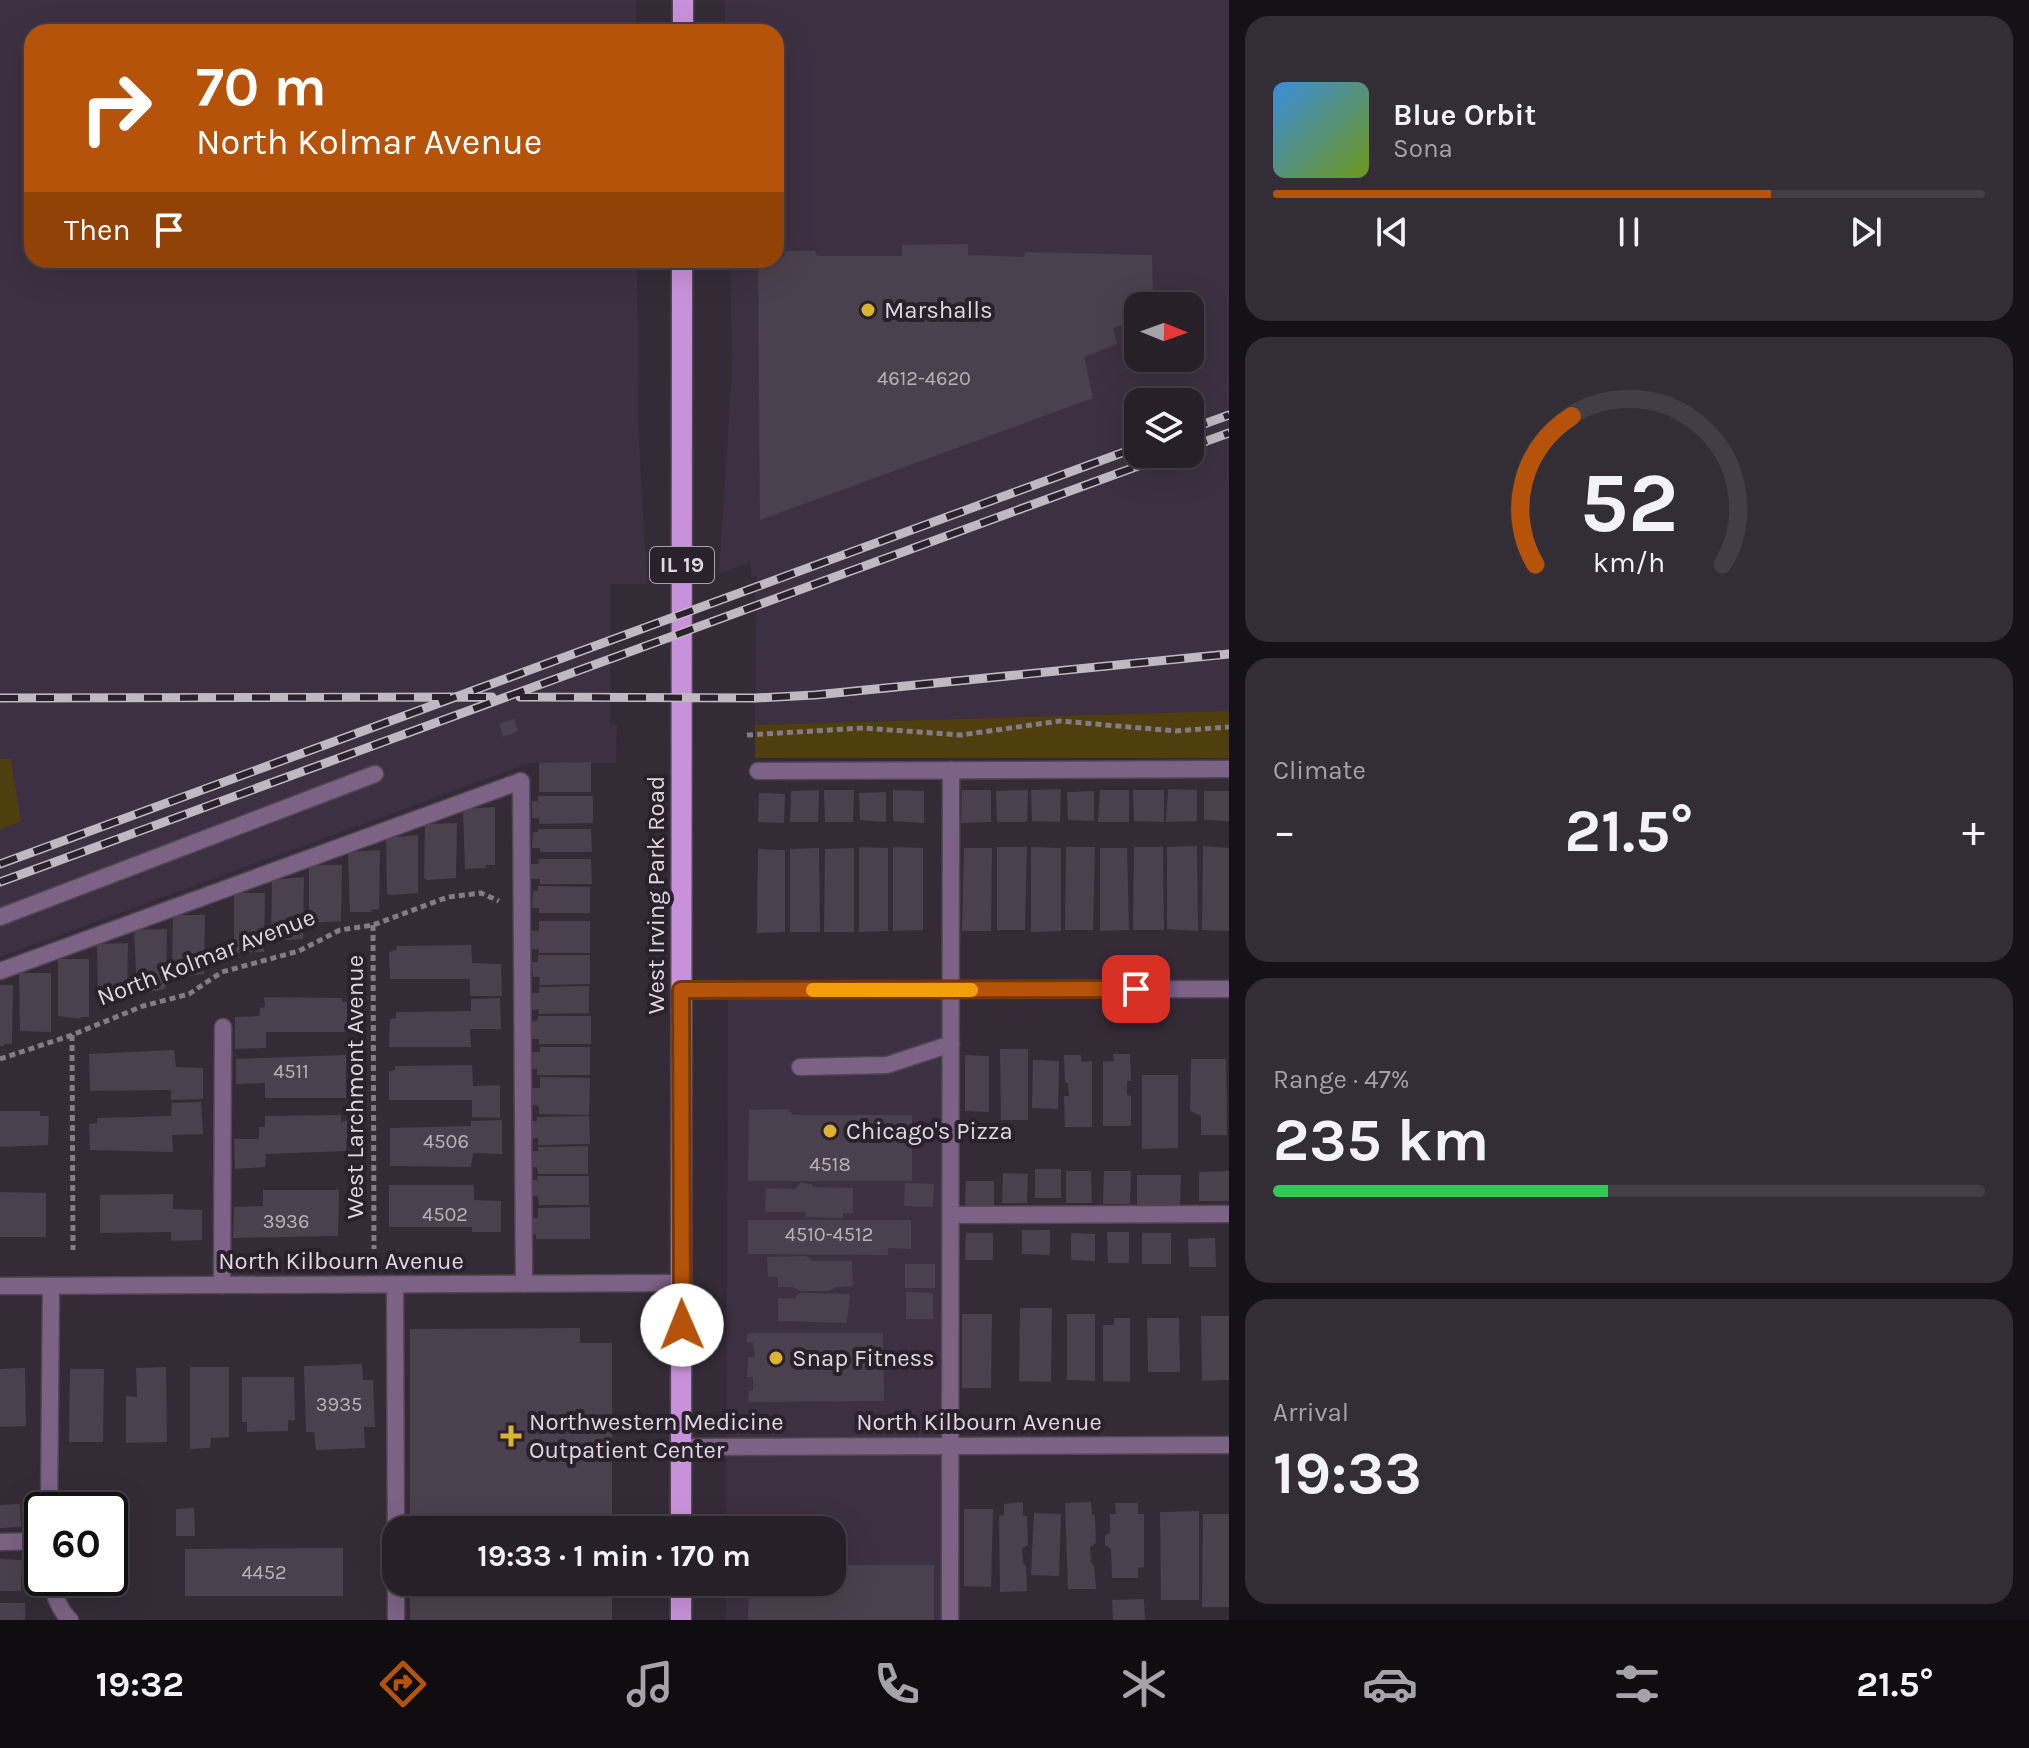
<!DOCTYPE html>
<meta charset="utf-8">
<style>
body{margin:0;font-family:Karla,sans-serif;background:#332d35;color:#f1f3f6;height:100vh;display:flex;flex-direction:column;font-size:30px;white-space:nowrap}
*{box-sizing:border-box;margin:0}
p{font-size:26px;color:#a4a3a8}
.icon{flex:none;width:44px;height:44px;fill:none;stroke:currentColor;stroke-width:2;stroke-linecap:round;stroke-linejoin:round}
.map{position:relative;flex:1;overflow:hidden}
.side{display:flex;flex-direction:column;gap:16px;padding:16px;background:#151217;width:800px}
.side>*{flex:none}
.hud{position:absolute;left:24px;top:24px;width:760px;height:244px;border-radius:24px;box-shadow:0 8px 32px #0002,0 0 0 2px #433e46;background:#b45309;color:#fff;overflow:hidden}
.needle{width:52px;rotate:91deg}
.buttons{position:absolute;left:1124px;top:292px;display:grid;gap:16px}
.buttons a{display:grid;place-items:center;width:80px;height:80px;border-radius:16px;background:#272029;box-shadow:0 8px 32px #0002,0 0 0 2px #433e46;font-size:40px}
.speed{position:absolute;left:24px;top:1492px;display:flex;gap:16px;font-size:40px;font-weight:700;text-align:center}
.speed>*{display:grid;place-content:center;width:104px;height:104px;border-radius:50%;background:#272029;box-shadow:0 8px 32px #0002,0 0 0 2px #433e46;line-height:1}
.speed .limit{border:4px solid #111;border-radius:12px;background:#fff;color:#111}
.pin{position:absolute;display:grid;place-items:center;width:68px;height:68px;color:#fff;margin:-34px;border-radius:16px;box-shadow:0 4px 12px #0006}
.me{position:absolute;width:88px;margin:-44px;rotate:359deg;stroke-linejoin:round;filter:drop-shadow(0 0 6px #0008)}
.turn{display:flex;align-items:center;gap:28px;height:168px;padding:0 40px;font-size:36px}
.turn .icon{width:104px;height:104px;stroke-width:2.5}
.turn b{display:block;font-size:56px;line-height:68px}
.then{display:flex;align-items:center;height:76px;padding:0 40px;background:#0003;gap:16px;font-size:30px}
.big{font-size:60px;font-weight:700;line-height:1.1}
.side .card{flex:1;display:flex;flex-direction:column;justify-content:center;gap:12px;min-width:0;padding:0 28px;border-radius:24px;background:#332d35}
.side .dial{align-items:center;gap:0}
.dial svg{height:208px;overflow:visible;fill:none;stroke:#433e46;stroke-width:7;stroke-linecap:round;text-anchor:middle}
.dial text{fill:#f1f3f6;stroke:none}
.song{display:flex;align-items:center;gap:24px}
.cover{width:96px;height:96px;border-radius:12px;background:linear-gradient(135deg,hsl(210 70% 55%),hsl(80 70% 35%))}
.played{height:8px;border-radius:4px;background:linear-gradient(90deg,#b45309 70%,#433e46 70%)}
.keys{display:flex;justify-content:space-around;direction:ltr}
.heat{display:flex;justify-content:space-between;align-items:center;font-size:44px;direction:ltr}
.charge{height:12px;border-radius:6px;background:linear-gradient(90deg,#34c759 47%,#433e46 0)}
.trip{position:absolute;left:382px;top:1516px;width:464px;height:80px;border-radius:24px;background:#272029;box-shadow:0 8px 32px #0002,0 0 0 2px #433e46;font-weight:700;line-height:80px;text-align:center}
.dock{display:flex;height:128px;justify-content:space-around;align-items:center;background:#100d10;color:#a4a3a8}
.dock .icon{width:56px;height:56px}
.dock .on{color:#b45309}
.dock b{font-size:36px;color:#f1f3f6}
main{display:flex;flex:1;min-height:0}
.map>svg:first-child{display:block}
</style>
<main>
<div class="map">
<svg width="1229" height="1620" viewBox="0 0 1229 1620">
<rect width="100%" height="100%" fill="#342b37"/>
<path fill="#3d3042" fill-rule="evenodd" d="M0,0h636v32h-604v228h605l1,163 9,161h-37v140l7,1 -1,38h-87l-529,194v-128l21,-7 -10,-63h-11z
M725,0h504v711l-474,14 1,-149 -5,1v-14l-32,10 13,-202 -2,-111h46v-228h-51zM1138,306h52v52h-52zM1138,402h52v52h-52z
M728,992l220,2 -1,626h-221v-38h106v-52h-106z"/>
<path fill="#4f3f0e" d="M1229,711v47h-474v-33z
M0,759h11l10,63 -21,7z"/>
<path fill="#4b414e" d="M968,244v11l56,2 1,-5 127,3 1,51h-15v13l-25,9 4,16 -33,13 9,41 -333,122 -2,-260h18v-4h8l1,-5h30l2,5h85v-11z
M514,719l4,12 -15,6 -4,-13z
M591,762v30h-52v-29z
M1061,789l-1,33 -28,-1 -1,-31z
M1168,789l29,1v31l-31,1z
M819,790l-1,32h-28l1,-31z
M824,790h30l-1,32h-28z
M893,790l31,1v32l-31,-2z
M962,790h29v32l-30,1z
M1028,790l-1,32h-30l-1,-31z
M1100,790h29v32h-31z
M1133,790h31v32l-30,-1z
M1094,791v30l-26,-1 -1,-28z
M1204,791h25v30l-25,-1z
M886,792v30l-26,-2 -1,-27z
M759,793l26,1 -1,29 -26,-1z
M538,796h55v27l-54,1v-6h-7v-17h6z
M495,807v58h-9v3l-21,1 -2,-60z
M457,823l-1,55 -29,2 -3,-2 1,-54z
M538,829h53l1,23h-52v-4h-8l1,-16h5z
M418,835v58l-29,2 -2,-2 -1,-55z
M1197,846l1,85 -31,-2v-82z
M1203,846l26,2v83l-27,-1z
M859,847l29,1v83l-29,1z
M893,847l30,1v82l-30,1z
M997,847h30l-2,83h-28z
M1031,847l30,1v83l-30,1z
M1066,847h29l-2,83h-28z
M1134,847h29l1,83h-31z
M819,848l1,84h-30v-83z
M854,848v84h-30l1,-83z
M964,848h28l-1,83h-29z
M1100,848h27l2,82 -29,1z
M758,849l27,1v82l-28,1z
M380,850l-1,59 -8,1v2h-21l-2,-60z
M538,859h53l1,25h-52v-5h-9v-15h8z
M309,865h33l-1,56 -29,2 -3,-3z
M304,877l-1,62 -29,2 -3,-3 1,-58z
M538,886l52,1v26h-51v-5h-7l1,-17h5z
M234,893h31l-1,59 -29,1 -1,-2z
M173,915h32l-1,59 -29,3 -3,-4z
M539,921h51v32h-51v-4h-7l-1,-18h8z
M167,929l-1,59 -9,3h-20l-3,-61z
M128,943l-1,57 -29,1 -1,-57z
M471,945l1,18 29,1 1,32h-32v-17h-80l-1,-27 7,-2 1,-4z
M538,955h52v29l-51,1 1,-8h-7l-1,-15h6z
M58,959h31v58h-9l1,2 -23,-3z
M19,973h32v59l-31,-1z
M0,985h13l-1,59h-8v2h-4z
M589,986v27l-51,1 1,-5 -7,1v-17h7v-6z
M264,997l78,1v4h5v30h-81v16l-31,1v-32l24,-1 1,-8 5,-1z
M500,998l1,31h-31l1,18h-82l1,-28 6,-1v-6l75,-1v-12z
M538,1016h53v28h-52v-5h-7v-18l6,-1z
M540,1047h50v28h-53v-6h-5v-17h8z
M1000,1049h28v71h-27z
M174,1050l2,17 27,1v31l-32,1v-10l-81,1 -1,-37z
M1113,1054h17l1,27h-4v14l4,1v30h-28v-64l11,-1z
M346,1055v43h-81v-15l-29,1v-25z
M965,1055l24,1v56l-24,-1z
M1064,1055h17v7l11,-1v66h-27l-1,-31h5l-1,-13h-3z
M1191,1059h35l1,76h-26v-19l-11,-5z
M1033,1060l26,1 -1,48 -26,-1z
M472,1065l1,21 27,-1v33l-28,-1v-17h-83v-29l6,-1v-4z
M1142,1075h36v73l-36,1z
M540,1077l50,1 -1,37 -50,-1v-8l-8,-1v-17h9z
M201,1102l2,32 -31,1 1,17 -83,-2 -1,-26 8,-1v-5l74,-2 1,-13z
M787,1109l6,6h119v66h-164l1,-71z
M0,1111h40v5h9l-1,29 -48,2z
M341,1115v7l7,-2 -2,31 -80,3 -1,13 -30,2 -1,-30h25v-12h6v-11z
M589,1116l1,28 -52,1v-7h-7v-17h6v-4z
M502,1120v34l-29,-1 -2,14 -81,-1v-38l81,-2v-5z
M588,1146v28h-50l-1,-7h-4v-16h5v-4z
M1035,1169h26v29h-26z
M1066,1171h25l1,32h-26z
M1104,1171h27l-1,33h-27z
M1229,1171v30h-30v-29z
M1003,1173l25,1 -1,29h-25z
M1137,1175h44l-1,30h-43z
M537,1176h52v29h-50l-1,-9h-5v-16h5z
M966,1181h28v26l-29,-1z
M800,1183l11,1 3,3 39,1v25h-10v5l-38,-1 1,-5h-41l1,-24 29,1z
M905,1183l29,1 -1,23 -29,-1z
M389,1185h85v15l27,1v31h-29v-5h-83z
M263,1190h76l-1,46 -105,2 1,-31 29,-1z
M0,1192l46,1v44h-46z
M173,1194v15l29,1v30l-31,1v-9l-71,1v-38z
M590,1207v32h-54v-5h-5v-16h7v-10z
M748,1220h163v29l-23,-1v7l-140,-1z
M1022,1230h28v25l-28,-1z
M1107,1232h22v31h-21z
M966,1233h27v27h-28z
M1071,1233l24,1v27l-24,-1z
M1142,1233h29v31h-29z
M1215,1238l1,29h-27l-1,-28z
M806,1256l7,5h39l1,25 -18,1 -5,4h-30l-7,-4h-15v-10h-10l-1,-20z
M905,1264h30v24h-30z
M906,1292l27,1v26h-27z
M799,1293l51,1 -3,29 -69,-2v-23l16,1z
M1020,1308h32l-1,74 -32,-1z
M962,1314h30l-1,74h-29z
M1067,1314h28v67l-28,-1z
M1201,1316h28v64l-27,1z
M1114,1318h16v64l-27,-1v-56h11z
M1147,1318h32l1,54h-32z
M580,1328v15h32v187h-202v-201z
M747,1333h136l1,68 -136,1 1,-11 4,-1v-13h-6l1,-20h7l-2,-14 -6,-1z
M362,1364l1,16h10l2,47h-11l1,21 -49,2 -2,-18h-8l-2,-66z
M166,1367l1,75 -41,1v-47l11,1 -1,-29z
M190,1367h39v70l-18,1 -1,10 -20,1z
M25,1368l1,58 -26,1v-58z
M70,1369h34l-1,73h-34z
M242,1377h52l1,44 -7,-1v11l-41,1v-10h-5z
M1023,1502v14h4l1,29 -6,3 1,15 3,3 1,25 -27,1 -1,-76 5,-1v-11z
M1091,1502l1,13h3l1,28 -6,4 1,15 3,4 2,23h-28l-3,-86z
M1115,1503h23v11h6v53l-6,1v10h-26l-1,-29 -6,-4v-9l5,-4v-18h6z
M20,1504l1,23 -21,1v-23z
M194,1508l1,28h-19v-27z
M964,1509h29l-2,78 -27,-1z
M1199,1511v89h-38l-1,-88z
M1034,1513l27,1 -2,62 -28,-1z
M1203,1514h26v93h-27z
M343,1548v48h-158v-47z
M0,1559l22,1 -1,31h-21z
M832,1565h102v55h-186l1,-38h83z
M410,1582h202v38h-202z
M1144,1599l1,21h-32l-1,-20z
M0,1603h25v17h-25z"/>
<g fill="none" stroke-linecap="round" stroke-linejoin="round">
<defs>
<path id="service" d="M758,771l471,-2
M0,917l375,-143
M0,971l521,-190 3,503
M800,1067l87,-2 64,-21
M951,1215l278,-1
M222,1285l1,-258
M395,1285l1,265
M0,1542l42,-1
M396,1582v38
M950,1620l1,-850"/>
<path id="minor" d="M681,990l548,-1
M0,1286l681,-3
M681,1447l548,-2
M49,1510l2,-224
M51,1578c3,15 7,31 19,42"/>
<path id="primary" d="M683,32v-32
M681,1530l1,-1270
M681,1620v-38"/>
</defs>
<use href="#service" stroke="#4f4752" stroke-width="19"/>
<use href="#minor" stroke="#4f4752" stroke-width="19"/>
<use href="#primary" stroke="#4f4752" stroke-width="23"/>
<path stroke="#837b86" stroke-width="5" stroke-dasharray="6 4" stroke-linecap="butt" d="M747,735l116,-7 98,7 99,-14 116,10 53,-4
M373,925l1,324
M72,1035l1,215
M0,1059l72,-24 71,-29 46,-12 33,-22 77,-21 41,-21 33,-5 75,-28 33,-4 18,8"/>
<use href="#service" stroke="#7c6285" stroke-width="16"/>
<use href="#minor" stroke="#7c6285" stroke-width="16"/>
<use href="#primary" stroke="#c892da" stroke-width="20"/>
<defs>
<path id="rail" d="M1190,429l39,-14
M1190,447l39,-14
M520,697l236,1 59,-3 414,-41
M0,698l492,-1
M0,864l1138,-417
M0,882l1171,-428"/>
</defs>
<use href="#rail" stroke="#bfb9c2" stroke-width="9"/>
<use href="#rail" stroke="#2a212d" stroke-width="6" stroke-dasharray="18" stroke-linecap="butt"/>
</g>
<g fill="none" stroke-linecap="round" stroke-linejoin="round">
<defs>
<path id="route" d="M682,1325l-1,-335 455,-1"/>
</defs>
<use href="#route" stroke="#753606" stroke-width="20"/>
<use href="#route" stroke="#b45309" stroke-width="14"/>
<path stroke="#f59e0b" stroke-width="14" d="M813,990h158"/>
</g>
<g fill="#dab333" stroke="#2a212d" stroke-width="3">
<circle cx="868" cy="310" r="8"/>
<circle cx="830" cy="1131" r="8"/>
<circle cx="776" cy="1358" r="8"/>
<path d="M507 1424h8v8h8v8h-8v8h-8v-8h-8v-8h8z"/>
</g>
<g text-anchor="middle" dominant-baseline="central" stroke-width="8" stroke-linejoin="round" paint-order="stroke">
<g font-size="20" fill="#b9b2bc">
<text x="924" y="378">4612-4620</text>
<text x="291" y="1071">4511</text>
<text x="446" y="1141">4506</text>
<text x="830" y="1164">4518</text>
<text x="445" y="1214">4502</text>
<text x="286" y="1221">3936</text>
<text x="829" y="1234">4510-4512</text>
<text x="339" y="1404">3935</text>
<text x="264" y="1572">4452</text>
</g>
<rect fill="#2a212d" stroke="#a8a1ab" stroke-width="2" x="650" y="547" width="64" height="36" rx="6"/>
<g font-size="22" font-weight="bold" fill="#ded8e1">
<text x="682" y="565">IL 19</text>
</g>
<g font-size="24" fill="#ded8e1" stroke="#2a212d" text-anchor="start">
<text x="884" y="310">Marshalls</text>
<text x="846" y="1131">Chicago's Pizza</text>
<text x="792" y="1358">Snap Fitness</text>
<text x="529" y="1422">Northwestern Medicine<tspan x="529" dy="28">Outpatient Center</tspan></text>
</g>
<g font-size="24" fill="#ded8e1" stroke="#2a212d">
<text transform="translate(656 895) rotate(-90)">West Irving Park Road</text>
<text transform="translate(206 957) rotate(-21)">North Kolmar Avenue</text>
<text transform="translate(355 1087) rotate(-90)">West Larchmont Avenue</text>
<text x="341" y="1261">North Kilbourn Avenue</text>
<text x="979" y="1422">North Kilbourn Avenue</text>
</g>
</g>
</svg>
<div class="buttons">
<a><svg class="needle" viewBox="-14 -14 28 28"><path d="M0-13l5 13h-10z" fill="#e53935"/><path d="M0 13l5-13h-10z" fill="#a4a3a8"/></svg></a>
<a><svg class="icon" aria-label="layers" viewBox="0 0 24 24"><path d="M12 4l9 5-9 5-9-5zM3 14l9 5 9-5"/></svg></a>
</div>
<div class="speed"><div class="limit">60</div></div>
<div class="pin" style="left:1136px;top:989px;background:#d93025"><svg class="icon" aria-label="arrive" viewBox="0 0 24 24"><path d="M6 21V4h12l-3 4 3 4H6"/></svg></div>
<svg class="me" style="left:682px;top:1325px" viewBox="-20 -20 40 40"><circle r="19" fill="#fff"/><path d="M0-13L10 11 0 6-10 11z" fill="#b45309"/></svg>
<div class="trip">19:33 · 1 min · 170 m</div>
<div class="hud">
<div class="turn"><svg class="icon" aria-label="right" viewBox="0 0 24 24"><path d="M7 20v-9h11M14 6l5 5-5 5"/></svg><div><b>70 m</b>North Kolmar Avenue</div></div>
<div class="then">Then<svg class="icon" aria-label="arrive" viewBox="0 0 24 24"><path d="M6 21V4h12l-3 4 3 4H6"/></svg></div>
</div>
</div>
<section class="side">
<div class="card">
<div class="song"><i class="cover"></i><div><b>Blue Orbit</b><p>Sona</p></div></div>
<div class="played"></div>
<div class="keys"><svg class="icon" aria-label="previous" viewBox="0 0 24 24"><path d="M18 5L8 12l10 7zM5 5v14"/></svg><svg class="icon" aria-label="pause" viewBox="0 0 24 24"><path d="M8 5v14M16 5v14"/></svg><svg class="icon" aria-label="next" viewBox="0 0 24 24"><path d="M6 5l10 7-10 7zM19 5v14"/></svg></div>
</div>
<div class="card dial"><svg viewBox="0 0 100 80">
<path d="M14 69A42 42 0 1 1 86 69"/>
<path d="M14 69A42 42 0 0 1 28 12" stroke="#b45309"/>
<text x="50" y="56" font-size="32" font-weight="700">52</text>
<text x="50" y="72" font-size="11">km/h</text>
</svg></div>
<div class="card"><p>Climate</p>
<div class="heat"><a>−</a><b class="big">21.5°</b><a>+</a></div>
</div>
<div class="card"><p>Range · 47%</p><b class="big">235 km</b><div class="charge"></div></div>
<div class="card"><p>Arrival</p><b class="big">19:33</b></div>
</section>
</main>
<nav class="dock">
<b>19:32</b>
<svg class="icon on" aria-label="directions" viewBox="0 0 24 24"><path d="M12 3l9 9-9 9-9-9zM9 14v-3h6M13 9l2 2-2 2"/></svg>
<svg class="icon" aria-label="music" viewBox="0 0 24 24"><path d="M9 18V5l10-2v13"/><circle cx="6" cy="18" r="3"/><circle cx="16" cy="16" r="3"/></svg>
<svg class="icon" aria-label="phone" viewBox="0 0 24 24"><path d="M5 4h4l2 5-3 2q2 4 5 5l2-3 5 2v4C11 20 4 13 5 4z"/></svg>
<svg class="icon" aria-label="climate" viewBox="0 0 24 24"><path d="M12 3v18M4 7l16 10M4 17L20 7"/></svg>
<svg class="icon" aria-label="car" viewBox="0 0 24 24"><path d="M5 17H2v-5l4-1 3-4h7l3 4 3 1v5h-3M9 17h6M6 11h13"/><circle cx="7" cy="17" r="2"/><circle cx="17" cy="17" r="2"/></svg>
<svg class="icon" aria-label="filters" viewBox="0 0 24 24"><path d="M4 7h16M4 17h16"/><circle cx="9" cy="7" r="2"/><circle cx="15" cy="17" r="2"/></svg>
<b>21.5°</b>
</nav>
